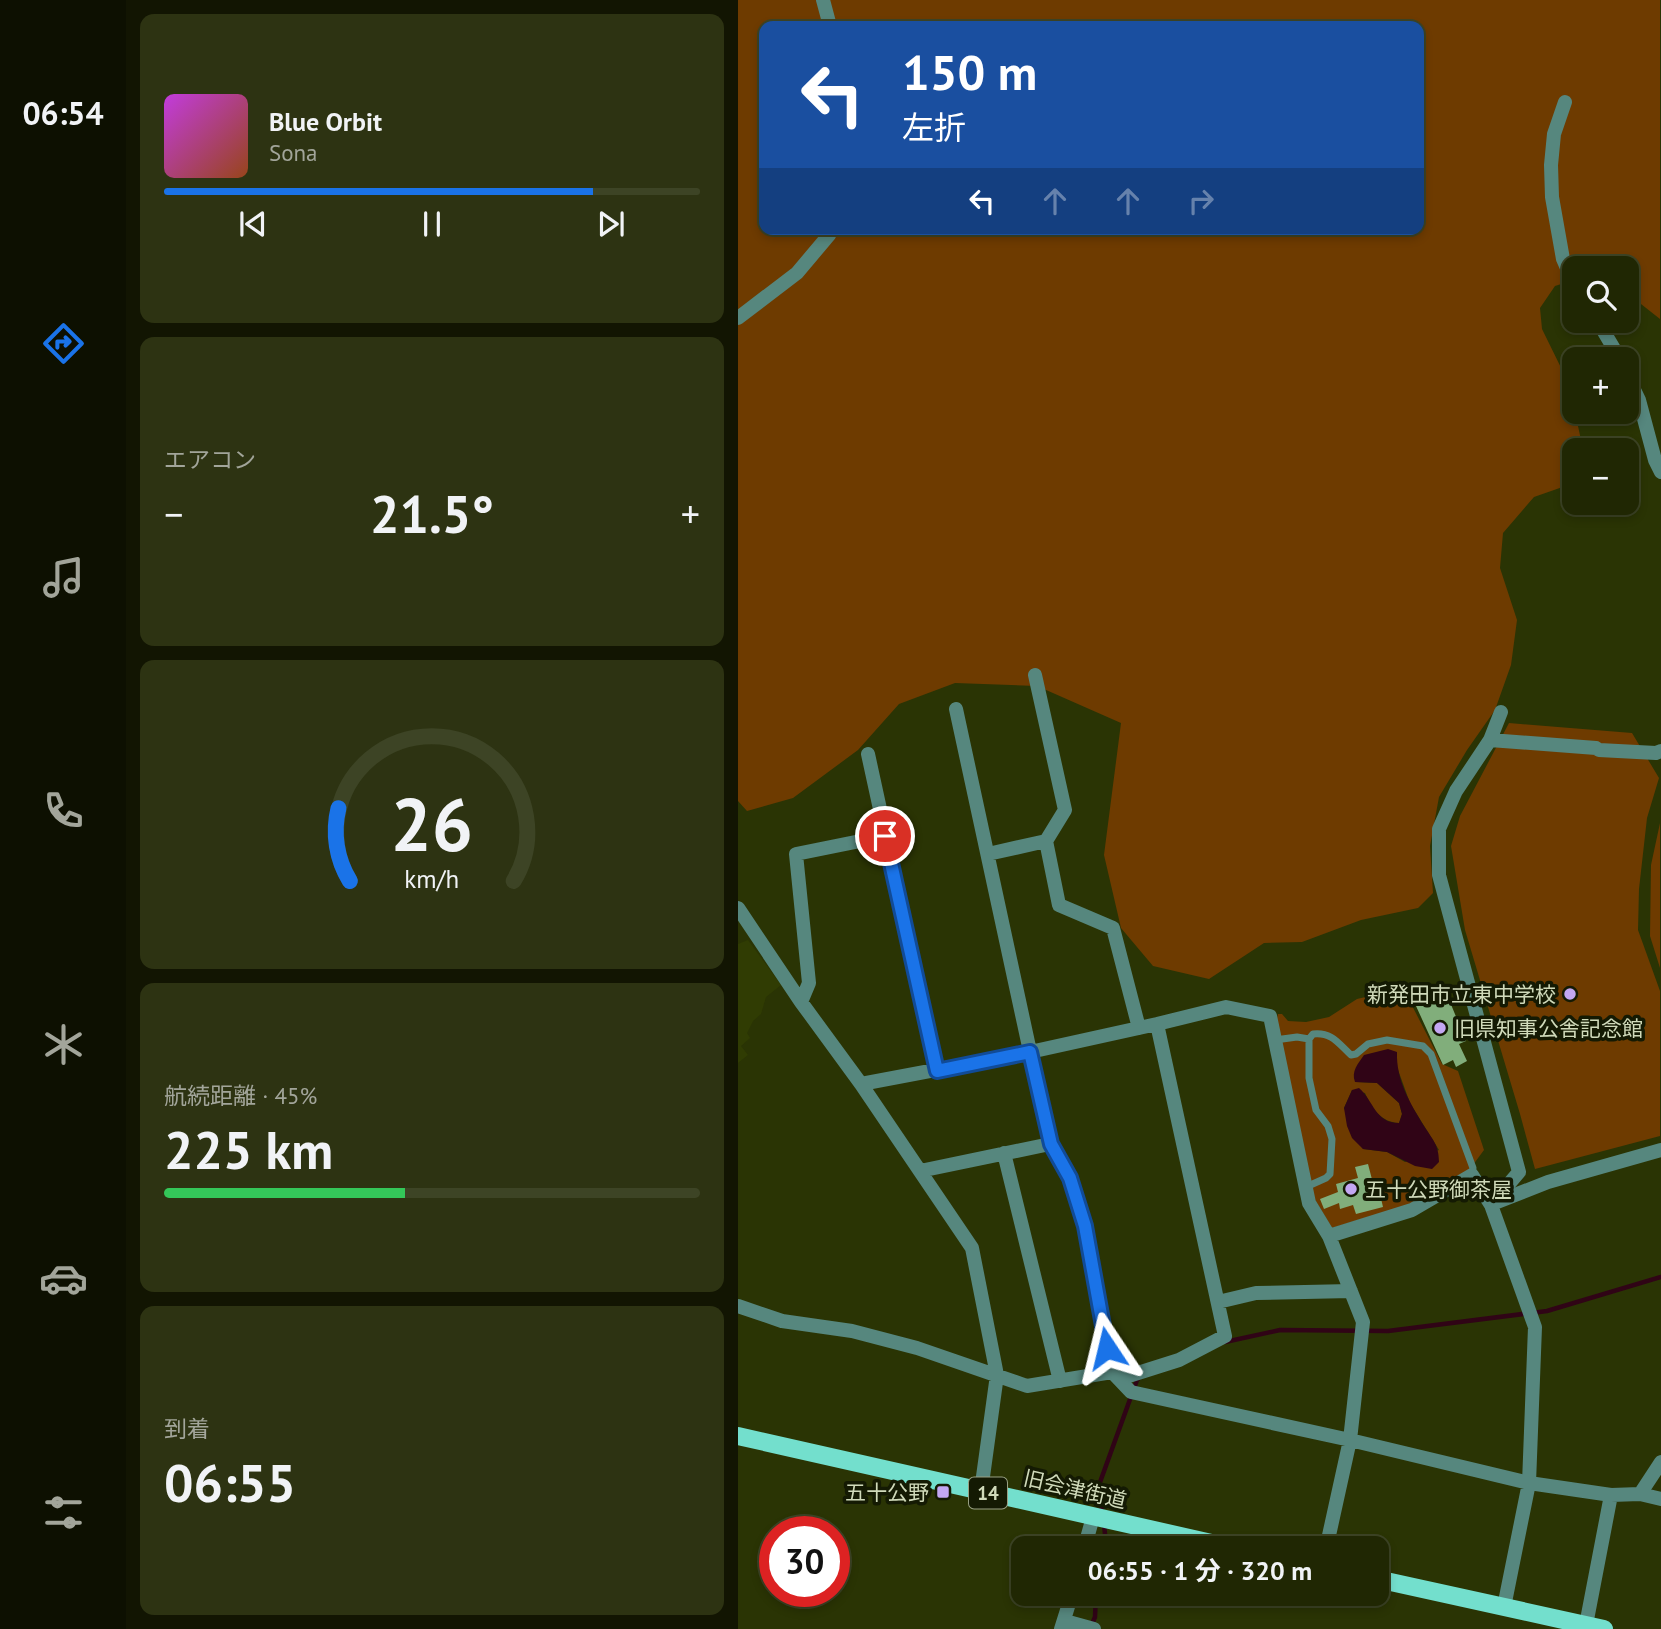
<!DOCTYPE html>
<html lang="ja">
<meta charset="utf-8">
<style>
body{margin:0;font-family:"PT Sans","Noto Sans JP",sans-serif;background:#2d3312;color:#f1f3f6;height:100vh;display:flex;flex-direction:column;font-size:26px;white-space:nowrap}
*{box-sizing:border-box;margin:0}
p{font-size:23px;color:#a2a59a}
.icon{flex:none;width:38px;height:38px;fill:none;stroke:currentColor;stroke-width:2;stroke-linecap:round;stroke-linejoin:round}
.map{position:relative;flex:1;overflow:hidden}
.sheet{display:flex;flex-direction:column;gap:14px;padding:14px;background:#121502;width:612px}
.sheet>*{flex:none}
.hud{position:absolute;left:21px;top:21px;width:665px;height:214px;border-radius:14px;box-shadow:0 4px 10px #0003,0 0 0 2px #3d4425;background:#1a4fa0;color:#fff;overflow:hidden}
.buttons{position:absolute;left:824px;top:256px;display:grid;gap:14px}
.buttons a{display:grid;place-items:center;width:77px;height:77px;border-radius:14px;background:#202703;box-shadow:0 4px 10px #0003,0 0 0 2px #3d4425;font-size:35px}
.speed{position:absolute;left:21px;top:1516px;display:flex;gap:14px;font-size:35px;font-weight:700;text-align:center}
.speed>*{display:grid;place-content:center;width:91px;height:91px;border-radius:50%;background:#202703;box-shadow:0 4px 10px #0003,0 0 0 2px #3d4425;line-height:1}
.speed .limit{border:10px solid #d22;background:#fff;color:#111}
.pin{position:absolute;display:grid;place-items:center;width:60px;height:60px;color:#fff;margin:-30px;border:4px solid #fff;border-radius:50%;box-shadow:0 2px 7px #0007}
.me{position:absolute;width:77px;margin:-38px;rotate:350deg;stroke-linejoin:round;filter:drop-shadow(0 0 5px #0008)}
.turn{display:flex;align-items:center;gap:24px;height:147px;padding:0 28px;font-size:32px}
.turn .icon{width:91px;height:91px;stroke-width:2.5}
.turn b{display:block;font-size:49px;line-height:60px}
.lanes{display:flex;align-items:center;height:66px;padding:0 28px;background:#0003;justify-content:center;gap:35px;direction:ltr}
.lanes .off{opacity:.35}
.big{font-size:52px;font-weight:700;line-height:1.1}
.sheet .card{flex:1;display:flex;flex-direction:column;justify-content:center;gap:10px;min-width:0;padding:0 24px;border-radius:14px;background:#2d3312}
.sheet .dial{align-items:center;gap:0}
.dial svg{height:182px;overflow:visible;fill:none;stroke:#3d4425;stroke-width:7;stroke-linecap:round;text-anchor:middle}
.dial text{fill:#f1f3f6;stroke:none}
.song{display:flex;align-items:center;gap:21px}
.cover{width:84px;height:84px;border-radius:10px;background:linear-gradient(135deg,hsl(290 70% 55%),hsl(20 70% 35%))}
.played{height:7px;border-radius:4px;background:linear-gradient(90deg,#1a73e8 80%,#3d4425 80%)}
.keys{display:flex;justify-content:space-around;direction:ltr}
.heat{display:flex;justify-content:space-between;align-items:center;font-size:38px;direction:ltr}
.charge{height:10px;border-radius:5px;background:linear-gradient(90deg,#34c759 45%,#3d4425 0)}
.trip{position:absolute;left:273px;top:1536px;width:378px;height:70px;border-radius:14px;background:#202703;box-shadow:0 4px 10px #0003,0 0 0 2px #3d4425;font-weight:700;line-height:70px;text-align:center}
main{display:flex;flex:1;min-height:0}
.dock{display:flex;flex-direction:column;width:126px;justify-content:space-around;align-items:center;background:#0d1001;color:#a2a59a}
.dock .icon{width:49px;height:49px}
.dock .active{color:#1a73e8}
.dock b{font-size:32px;color:#f1f3f6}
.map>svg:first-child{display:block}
</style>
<main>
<nav class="dock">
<b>06:54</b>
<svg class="icon active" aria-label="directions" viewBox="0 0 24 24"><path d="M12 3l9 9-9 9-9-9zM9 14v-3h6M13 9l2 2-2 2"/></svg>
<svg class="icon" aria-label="music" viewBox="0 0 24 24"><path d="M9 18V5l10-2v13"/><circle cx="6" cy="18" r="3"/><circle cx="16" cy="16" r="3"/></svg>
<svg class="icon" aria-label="phone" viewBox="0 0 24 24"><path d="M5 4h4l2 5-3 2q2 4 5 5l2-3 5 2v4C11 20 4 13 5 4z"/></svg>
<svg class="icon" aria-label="climate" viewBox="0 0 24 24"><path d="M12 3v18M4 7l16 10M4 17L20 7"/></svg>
<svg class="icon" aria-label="car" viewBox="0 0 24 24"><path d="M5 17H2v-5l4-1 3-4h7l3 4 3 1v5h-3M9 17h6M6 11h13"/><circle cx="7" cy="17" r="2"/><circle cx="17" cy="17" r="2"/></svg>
<svg class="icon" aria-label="filters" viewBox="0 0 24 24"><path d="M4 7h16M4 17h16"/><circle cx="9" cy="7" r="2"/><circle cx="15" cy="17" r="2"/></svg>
</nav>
<section class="sheet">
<div class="card">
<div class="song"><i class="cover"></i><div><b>Blue Orbit</b><p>Sona</p></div></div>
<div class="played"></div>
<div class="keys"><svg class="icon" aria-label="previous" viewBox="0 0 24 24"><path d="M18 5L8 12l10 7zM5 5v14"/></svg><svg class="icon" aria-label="pause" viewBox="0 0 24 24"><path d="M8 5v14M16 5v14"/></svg><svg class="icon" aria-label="next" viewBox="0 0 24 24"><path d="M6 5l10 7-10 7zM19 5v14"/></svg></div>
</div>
<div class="card"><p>エアコン</p>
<div class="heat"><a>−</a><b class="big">21.5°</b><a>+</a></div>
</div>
<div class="card dial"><svg viewBox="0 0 100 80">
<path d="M14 69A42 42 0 1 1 86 69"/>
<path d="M14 69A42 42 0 0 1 9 37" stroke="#1a73e8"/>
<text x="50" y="56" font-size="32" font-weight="700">26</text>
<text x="50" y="72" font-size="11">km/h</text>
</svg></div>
<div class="card"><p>航続距離 · 45%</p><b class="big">225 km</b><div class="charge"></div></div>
<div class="card"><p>到着</p><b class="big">06:55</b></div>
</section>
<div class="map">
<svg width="923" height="1629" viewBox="0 0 923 1629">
<rect width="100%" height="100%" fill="#2a3404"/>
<path fill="#303c03" d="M10,940l33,45 -15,12 -5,17 -8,7 -6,12 3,5 -9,8 7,9 -10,8v-119z"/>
<path fill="#6e3b00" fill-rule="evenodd" d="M0,0h922v319l-33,-26v-25h-53v12l-19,6 -15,22 2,21 27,55 12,56 -1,10h-6v33l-40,14 -31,36 -3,35 17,52 -6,45 -16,45 -28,40 -28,47 -9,49 3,47 -15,15 -57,12 -59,22 -38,1 -55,36 -56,-13 -32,-38 -17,-73 17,-132 -84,-37 -82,-3 -56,21 -41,46 -65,48 -46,13 -9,-10zM26,26h655v203h-655z
M771,723l123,10 27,45 -12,40 -8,71 -1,41 22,61v145l-125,33 -15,-55 -55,-184 -14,-84 9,-30z
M922,823v145l-10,-32 1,-71z
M665,988l39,76 16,7 26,79 -17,23 -59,32 -76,23 -18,-30 -38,-176 2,-8h4l6,7 18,1 23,-5 28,-18zM659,1067l13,36 29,47 -34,12 -18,-10 -24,-3 -19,-41 8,-18 13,3c7,16 16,29 34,30l3,-9 -3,-11 -22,-20 -21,-1z"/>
<path fill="#300416" d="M650,1049l9,3c-1,28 13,51 27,74 9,14 15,19 15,36l-7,7 -17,-3 -28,-14 -24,-3 -11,-11 -5,-12 -3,-18 8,-18 7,-2c15,13 16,35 40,35l3,-9 -3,-11 -22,-20 -22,-1c-4,-11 3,-18 9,-27z"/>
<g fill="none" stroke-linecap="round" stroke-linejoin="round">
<path stroke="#300416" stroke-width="4.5" d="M487,1342l55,-12 108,1 159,-20 114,-34
M364,1512l-3,-27 38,-105 2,-2
M364,1549l3,-15 -1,-10
M354,1624l3,-7 1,-23"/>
</g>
<path fill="#81ae7b" d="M699,989l8,16 5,-3 16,39 -7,3 8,17 -11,6 -3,-7 -10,5 -27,-59 13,-6 -2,-6z
M630,1164l7,27 4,-1 4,17 -27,7 -3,-9 -13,4 -1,-6 -15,6 -4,-10 18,-7 -2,-8 22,-6 -3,-11z"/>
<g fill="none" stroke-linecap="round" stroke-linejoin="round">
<path stroke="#56877e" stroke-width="7" d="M537,1040l22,-3 12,2
M568,1187l20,-9 4,-4 2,-35 -4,-13 -12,-16 -7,-32v-39l4,-5c19,-2 25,9 38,21l5,-1 12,-10 19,-4 36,6 8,8 42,114 -1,7"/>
<path stroke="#56877e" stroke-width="14" d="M85,0l7,26
M827,102l-11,32 -3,31 1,32 11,62 11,25
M0,318l59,-45 32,-38 3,-6
M859,320l23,39
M889,375l12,25 16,60 6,12
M297,675l30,135 -19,31 13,64 54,23 26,100
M218,709l94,435 20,34 15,48 27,146 19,20 219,48 179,43 82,12 29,-1 21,5
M752,740l106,8 3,2 57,3 5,-2
M130,754l69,317
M250,854l58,-13
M0,908l63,94 60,82 111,164 25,127 -16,116
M63,1002l8,-19 -13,-129 89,-18
M123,1084l169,-32 127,-28 69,-17 44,9 39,187 20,33 34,86 -13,118 -24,109
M266,1153l56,228
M182,1171l130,-27
M754,1204l56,-22 113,-32
M753,1205l28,-33 -80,-297v-46l17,-38 34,-51 11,-28
M591,1236l83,-26 60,-35 19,30 44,122 -6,156 -25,124
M480,1302l38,-9 95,-2
M0,1306l44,15 70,10 65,17 110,38 85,-14
M381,1379l60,-19 46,-24 -68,-312
M902,1494l21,-32
M346,1549l9,-32
M327,1621l29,8
M848,1625l25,-130
M323,1629l11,-35"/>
<path stroke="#73dfcd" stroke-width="18" d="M0,1436l500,113
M639,1579l227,50"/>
</g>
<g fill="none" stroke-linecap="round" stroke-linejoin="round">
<defs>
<path id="route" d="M147,836l52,235 93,-19 21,92 19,34 15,48 22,122"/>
</defs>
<use href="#route" stroke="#114b97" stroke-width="18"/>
<use href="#route" stroke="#1a73e8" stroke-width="12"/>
</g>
<g fill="#c3a7f2" stroke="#141a03" stroke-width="2.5">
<circle cx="832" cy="994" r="7"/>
<circle cx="702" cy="1028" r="7"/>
<circle cx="613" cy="1189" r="7"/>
<rect x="198" y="1485" width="14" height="14" rx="3.5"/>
</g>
<g text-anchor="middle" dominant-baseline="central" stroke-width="7" stroke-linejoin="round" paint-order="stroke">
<rect fill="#141a03" stroke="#98a083" stroke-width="2" x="231" y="1477.5" width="38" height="31" rx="5"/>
<g font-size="19" font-weight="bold" fill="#d0daba">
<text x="250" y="1493">14</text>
</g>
<g font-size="21" fill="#d0daba" stroke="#141a03" text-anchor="end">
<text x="818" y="994">新発田市立東中学校</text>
<text x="716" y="1028" text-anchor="start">旧県知事公舎記念館</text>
<text x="627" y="1189" text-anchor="start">五十公野御茶屋</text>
<text x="191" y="1492">五十公野</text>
</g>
<g font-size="21" fill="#d0daba" stroke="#141a03">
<text transform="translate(337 1489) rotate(13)">旧会津街道</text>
</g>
</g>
</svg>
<div class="buttons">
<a><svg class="icon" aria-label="search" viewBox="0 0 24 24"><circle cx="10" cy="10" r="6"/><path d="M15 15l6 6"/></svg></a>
<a>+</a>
<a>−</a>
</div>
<div class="speed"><div class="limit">30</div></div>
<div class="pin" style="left:147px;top:836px;background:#d93025"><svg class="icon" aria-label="arrive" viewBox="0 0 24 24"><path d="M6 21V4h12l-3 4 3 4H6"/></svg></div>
<svg class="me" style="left:369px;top:1348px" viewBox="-20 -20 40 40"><path d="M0-17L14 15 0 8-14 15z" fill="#1a73e8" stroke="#fff" stroke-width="4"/></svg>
<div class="trip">06:55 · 1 分 · 320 m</div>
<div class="hud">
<div class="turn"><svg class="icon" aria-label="left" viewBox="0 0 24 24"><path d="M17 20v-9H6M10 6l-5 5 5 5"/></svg><div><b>150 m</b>左折</div></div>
<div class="lanes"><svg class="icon" aria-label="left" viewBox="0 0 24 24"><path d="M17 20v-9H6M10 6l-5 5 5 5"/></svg><svg class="icon off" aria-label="ahead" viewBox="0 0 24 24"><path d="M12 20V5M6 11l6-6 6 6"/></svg><svg class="icon off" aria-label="ahead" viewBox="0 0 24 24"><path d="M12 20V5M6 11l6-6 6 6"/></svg><svg class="icon off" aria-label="right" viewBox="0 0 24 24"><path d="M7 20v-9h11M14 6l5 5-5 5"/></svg></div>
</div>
</div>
</main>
